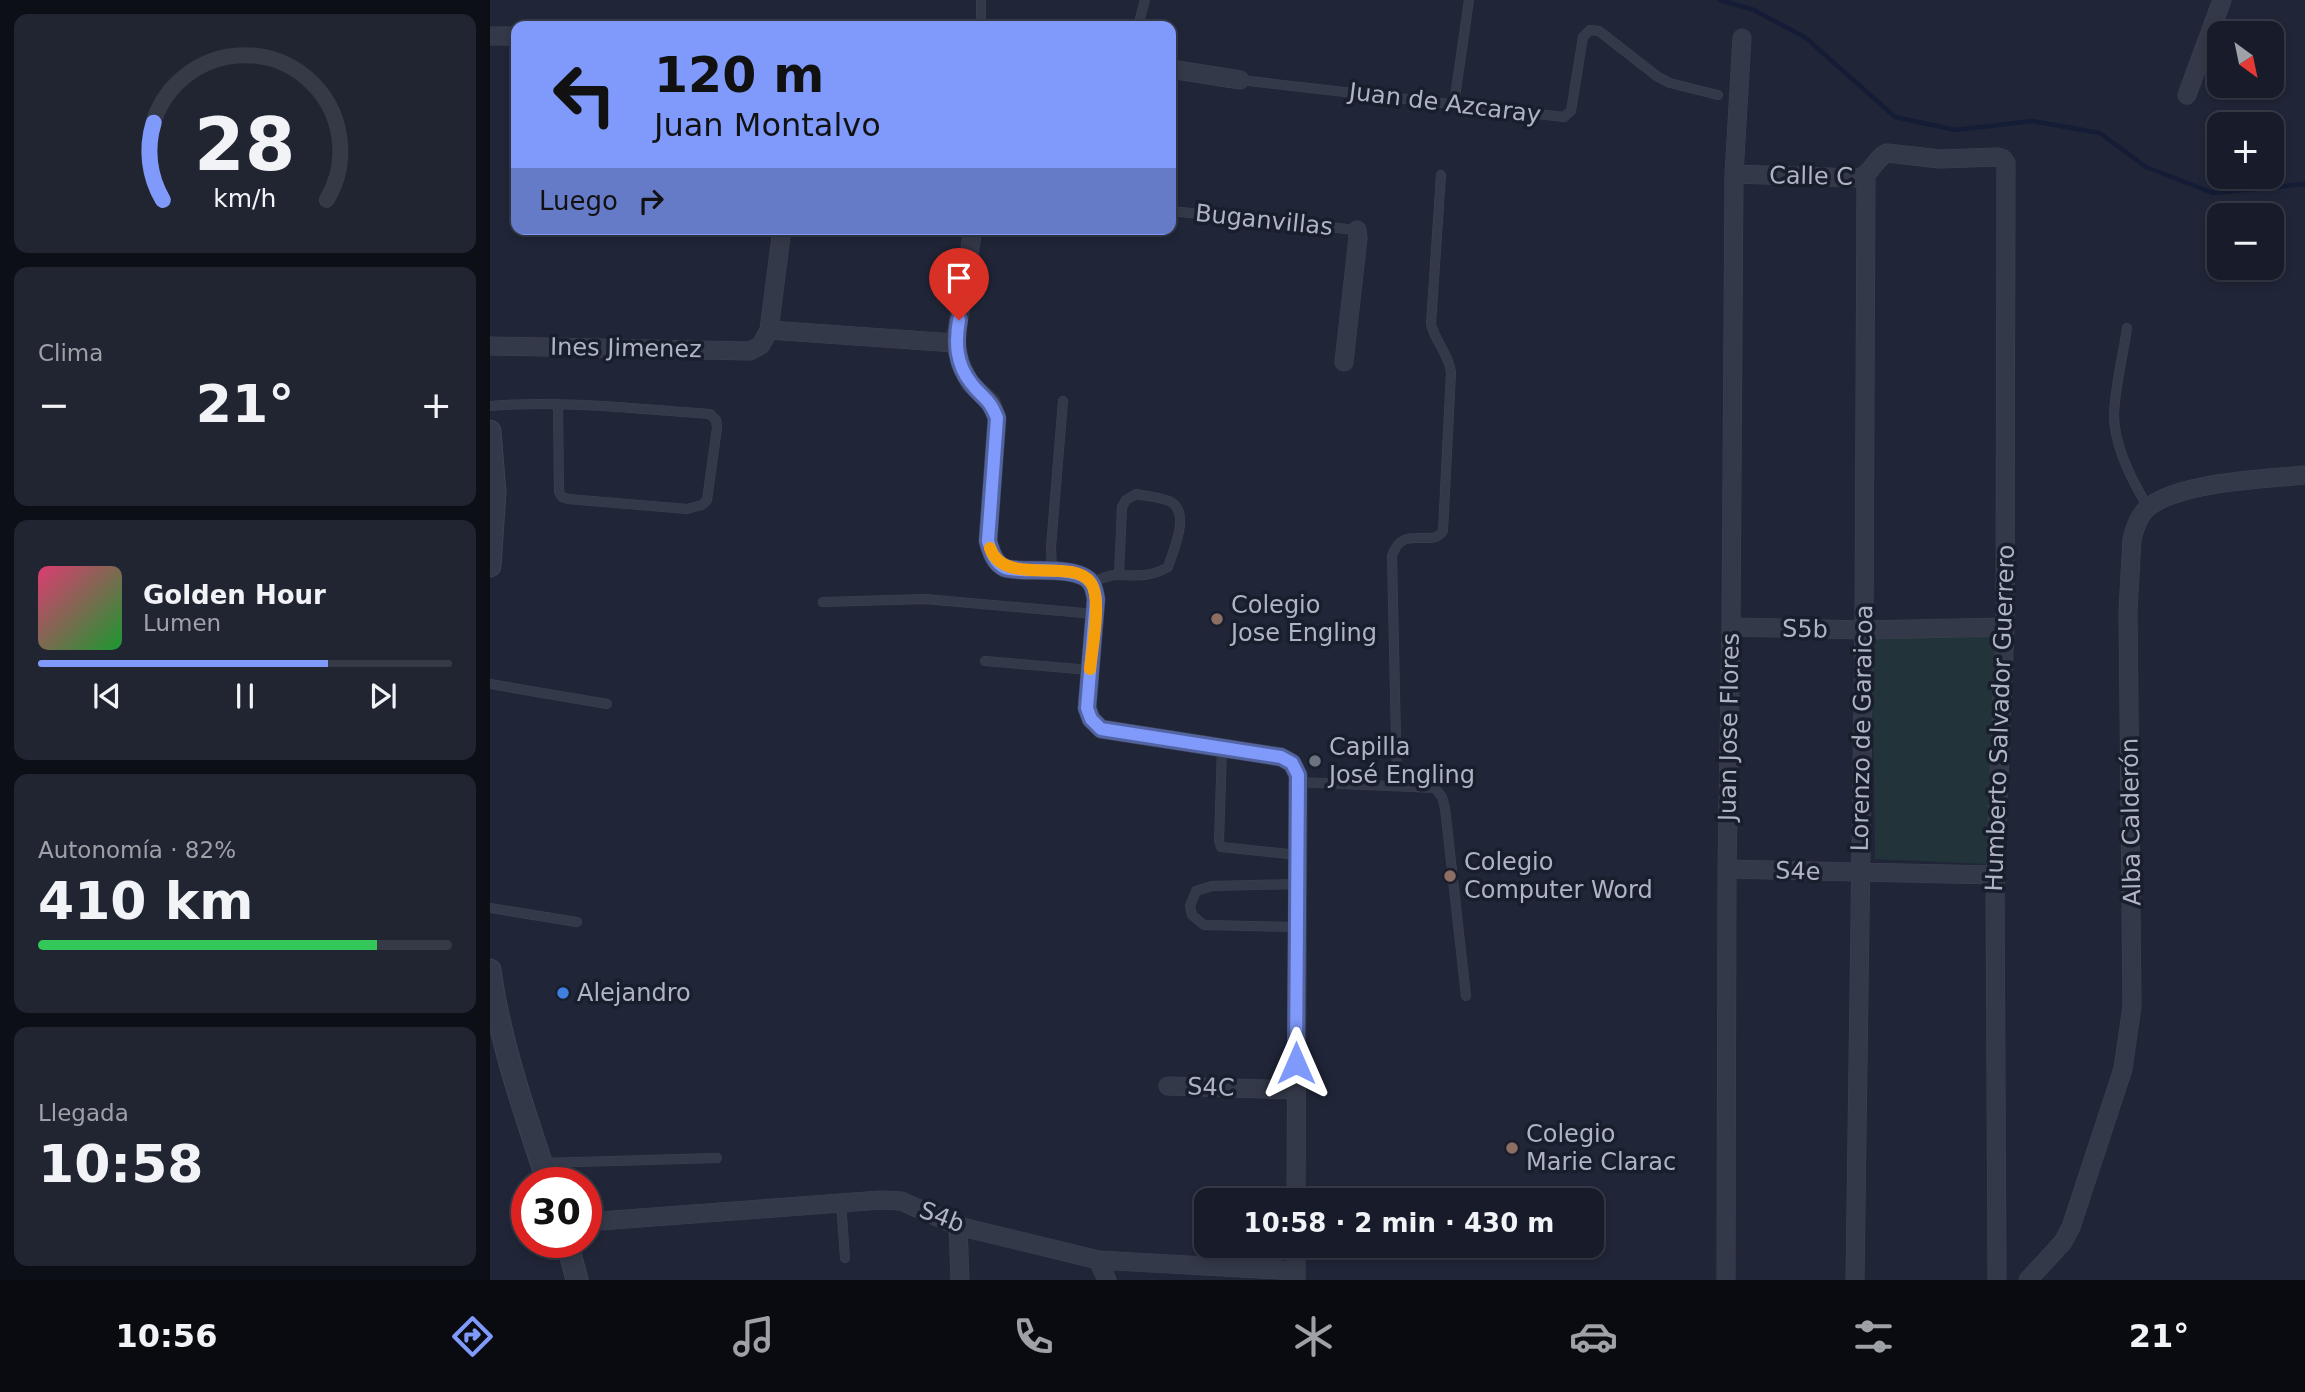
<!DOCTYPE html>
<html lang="es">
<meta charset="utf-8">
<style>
body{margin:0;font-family:"DejaVu Sans",sans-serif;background:#212532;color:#f1f3f6;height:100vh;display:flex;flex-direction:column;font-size:26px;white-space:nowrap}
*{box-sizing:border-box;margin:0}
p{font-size:23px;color:#9fa1a8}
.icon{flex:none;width:38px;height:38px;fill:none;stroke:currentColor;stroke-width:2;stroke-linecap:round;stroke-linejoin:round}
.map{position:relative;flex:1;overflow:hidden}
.sheet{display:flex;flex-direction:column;gap:14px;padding:14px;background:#0d0f17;width:490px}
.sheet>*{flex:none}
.banner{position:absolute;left:21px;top:21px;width:665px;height:214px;border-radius:14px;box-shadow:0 4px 10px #0003,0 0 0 2px #363a47;background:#7f9afa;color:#111;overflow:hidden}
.needle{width:46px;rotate:147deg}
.buttons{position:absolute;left:1717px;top:21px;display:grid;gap:14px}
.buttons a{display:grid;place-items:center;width:77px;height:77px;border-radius:14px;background:#181c2a;box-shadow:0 4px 10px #0003,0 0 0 2px #363a47;font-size:35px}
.speed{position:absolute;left:21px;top:1167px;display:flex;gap:14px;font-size:35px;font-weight:700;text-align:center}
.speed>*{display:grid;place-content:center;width:91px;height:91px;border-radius:50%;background:#181c2a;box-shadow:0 4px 10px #0003,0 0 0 2px #363a47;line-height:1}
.speed .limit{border:10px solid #d22;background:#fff;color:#111}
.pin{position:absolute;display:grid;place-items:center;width:60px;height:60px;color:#fff;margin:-72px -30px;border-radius:50% 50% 50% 0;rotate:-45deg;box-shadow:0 0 7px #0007}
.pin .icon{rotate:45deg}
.me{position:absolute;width:77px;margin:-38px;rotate:0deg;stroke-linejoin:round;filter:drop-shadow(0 0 5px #0008)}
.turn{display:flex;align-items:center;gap:24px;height:147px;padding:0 28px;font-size:32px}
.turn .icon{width:91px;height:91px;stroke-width:2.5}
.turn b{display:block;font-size:49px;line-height:60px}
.then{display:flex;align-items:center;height:66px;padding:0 28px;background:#0003;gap:14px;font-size:26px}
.big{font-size:52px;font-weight:700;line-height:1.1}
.sheet .tile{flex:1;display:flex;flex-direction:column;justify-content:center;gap:10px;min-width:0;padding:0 24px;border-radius:14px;background:#212532}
.sheet .dial{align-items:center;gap:0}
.dial svg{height:182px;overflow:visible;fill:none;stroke:#363a47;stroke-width:7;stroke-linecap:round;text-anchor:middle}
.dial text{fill:#f1f3f6;stroke:none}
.song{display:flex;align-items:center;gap:21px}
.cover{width:84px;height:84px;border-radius:10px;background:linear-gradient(135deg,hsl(340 70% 55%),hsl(130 70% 35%))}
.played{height:7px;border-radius:4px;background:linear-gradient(90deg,#7f9afa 70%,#363a47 70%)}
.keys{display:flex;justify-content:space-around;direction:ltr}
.heat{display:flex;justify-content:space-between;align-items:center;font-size:38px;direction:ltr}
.charge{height:10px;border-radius:5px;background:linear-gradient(90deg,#34c759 82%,#363a47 0)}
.trip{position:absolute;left:704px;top:1188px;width:410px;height:70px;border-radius:14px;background:#181c2a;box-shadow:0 4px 10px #0003,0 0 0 2px #363a47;font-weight:700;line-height:70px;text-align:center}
.menu{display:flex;height:112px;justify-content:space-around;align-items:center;background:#0a0b11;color:#9fa1a8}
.menu .icon{width:49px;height:49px}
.menu .selected{color:#7f9afa}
.menu b{font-size:32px;color:#f1f3f6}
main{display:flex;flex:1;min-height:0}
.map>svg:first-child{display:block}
</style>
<main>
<section class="sheet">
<div class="tile dial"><svg viewBox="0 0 100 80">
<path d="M14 69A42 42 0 1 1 86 69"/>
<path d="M14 69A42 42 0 0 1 10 35" stroke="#7f9afa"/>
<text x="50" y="56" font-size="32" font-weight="700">28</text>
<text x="50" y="72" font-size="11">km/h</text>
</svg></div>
<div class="tile"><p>Clima</p>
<div class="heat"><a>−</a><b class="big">21°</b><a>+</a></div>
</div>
<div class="tile">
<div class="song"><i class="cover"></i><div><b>Golden Hour</b><p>Lumen</p></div></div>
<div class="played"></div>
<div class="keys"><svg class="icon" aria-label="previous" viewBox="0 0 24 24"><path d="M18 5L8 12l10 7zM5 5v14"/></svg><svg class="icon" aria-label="pause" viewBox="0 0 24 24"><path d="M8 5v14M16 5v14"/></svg><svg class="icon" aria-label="next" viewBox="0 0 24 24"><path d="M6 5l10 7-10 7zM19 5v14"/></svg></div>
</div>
<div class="tile"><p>Autonomía · 82%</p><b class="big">410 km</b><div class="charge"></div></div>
<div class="tile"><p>Llegada</p><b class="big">10:58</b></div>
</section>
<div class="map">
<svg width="1815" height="1280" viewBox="0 0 1815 1280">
<rect width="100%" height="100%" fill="#202638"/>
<path fill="#223339" d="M1507,634l-11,230 -111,-5 -3,-221z"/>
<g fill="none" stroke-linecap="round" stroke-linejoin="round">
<path stroke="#141c36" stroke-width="4.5" d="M1230,0l34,10 52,28 89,79 60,13 77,-9 68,12 46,34 67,26 92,-9"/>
<defs>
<path id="service" d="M491,26v-26
M648,26l7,-26
M750,80l324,37 7,-6 12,-74 7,-7 9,1 59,46 12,6 48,12
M964,104l15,-104
M681,211l186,19
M1637,328c-4,28 -12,58 -13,87 0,31 18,66 34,92
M0,406c73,-6 147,3 220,8l6,6 1,8 -10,72 -5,5 -15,4 -119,-10 -6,-2 -3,-5 -1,-88
M562,570l-1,-23 12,-146
M601,582c8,-2 19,-8 27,-7 19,1 33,2 50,-8 5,-16 24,-56 1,-66 -10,-4 -23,-5 -33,-7l-10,6 -4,7 -3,68
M333,602l102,-3 170,15
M495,661l105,9
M0,684l117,20
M732,747l-3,94 2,6 77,8
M808,782l137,6 7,9 3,11 21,188
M907,785l-5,-229c10,-33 39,-7 51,-25l8,-159c-2,-17 -16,-31 -20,-48l10,-149
M807,884l-85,2 -16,5 -6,15 2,9 12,10 93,2
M0,908l87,14
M52,1163l175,-5
M351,1202l4,56"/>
<path id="minor" d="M0,36h26
M681,69l69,11
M1697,95l35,-95
M1244,174l125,4c14,-5 15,-19 28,-25l53,6 57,-2 5,1 4,5 -1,464 -10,248 2,405
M483,229l-18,114 6,22 9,18 21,20 6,15 -9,123c3,10 6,22 17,27 18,6 74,-4 86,15 3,4 4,11 5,16l-9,109 4,11 10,10 180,28 11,6 6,12 -2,425
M279,330l186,13
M0,346l260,5 11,-6 8,-15 13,-101
M854,362l14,-124 -1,-8
M1241,627l133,3 141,-3
M1237,869l268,6
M678,1086l128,4
M96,1222l295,-22 20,1 57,25 140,34 198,11
M468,1226l2,54
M806,1246v34
M608,1260l9,20
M1236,1280l1,-411 4,-242 3,-453 8,-136
M1365,1280l9,-650 2,-454
M1538,1280l35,-38 8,-15 52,-158 9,-63 -4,-395 4,-72c3,-12 8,-26 18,-33 32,-24 114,-27 155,-31"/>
<path id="tertiary" d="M0,431l5,61 -5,74
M0,970c10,73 35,143 58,213
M77,1242l10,38"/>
</defs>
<use href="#service" stroke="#3d4252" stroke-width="10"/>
<use href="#minor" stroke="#3d4252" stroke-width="19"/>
<use href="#tertiary" stroke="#3d4252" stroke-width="23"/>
<use href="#service" stroke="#343949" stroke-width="9"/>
<use href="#minor" stroke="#343949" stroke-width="18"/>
<use href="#tertiary" stroke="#343949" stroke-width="21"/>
</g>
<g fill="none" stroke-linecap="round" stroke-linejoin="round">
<defs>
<path id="route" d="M469,320c-4,23 -3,44 12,63 12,16 18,14 26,35l-9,123c3,10 6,22 17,27 18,6 74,-4 86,15 3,4 4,11 5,16l-9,109 4,11 10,10 180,28 11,6 6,12 -2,288"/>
</defs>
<use href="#route" stroke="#5364a2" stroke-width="18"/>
<use href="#route" stroke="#7f9afa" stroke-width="12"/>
<path stroke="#f59e0b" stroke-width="12" d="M500,548c14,40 83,8 101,35 11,16 1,66 -1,86"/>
</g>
<g fill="#8d6e63" stroke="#191e2d" stroke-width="2.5">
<circle cx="727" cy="619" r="7"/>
<circle cx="960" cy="876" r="7"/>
<circle cx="1022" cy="1148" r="7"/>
</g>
<circle fill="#6b7280" stroke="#191e2d" stroke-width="2.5" cx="825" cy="761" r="7"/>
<circle fill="#3f7fe0" stroke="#191e2d" stroke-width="2.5" cx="73" cy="993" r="7"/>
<g text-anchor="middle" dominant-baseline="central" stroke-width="7" stroke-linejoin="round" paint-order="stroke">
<g font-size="24" fill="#aeb3c5" stroke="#191e2d">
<text transform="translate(955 103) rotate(7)">Juan de Azcaray</text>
<text transform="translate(1321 176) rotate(1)">Calle C</text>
<text transform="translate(774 220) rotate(6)">Buganvillas</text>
<text transform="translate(136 348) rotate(1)">Ines Jimenez</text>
<text transform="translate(1315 629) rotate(1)">S5b</text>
<text transform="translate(1510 718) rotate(-88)">Humberto Salvador Guerrero</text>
<text transform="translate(1239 727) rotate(-89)">Juan Jose Flores</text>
<text transform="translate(1372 728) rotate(-89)">Lorenzo de Garaicoa</text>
<text transform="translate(1641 822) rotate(-91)">Alba Calderón</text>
<text transform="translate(1308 871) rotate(2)">S4e</text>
<text transform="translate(721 1087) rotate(2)">S4C</text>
<text transform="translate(452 1217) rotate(21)">S4b</text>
</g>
<g font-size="24" fill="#aeb3c5" stroke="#191e2d" text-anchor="start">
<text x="741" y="605">Colegio<tspan x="741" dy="28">Jose Engling</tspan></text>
<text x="839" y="747">Capilla<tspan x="839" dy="28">José Engling</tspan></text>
<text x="974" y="862">Colegio<tspan x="974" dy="28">Computer Word</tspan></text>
<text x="87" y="993">Alejandro</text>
<text x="1036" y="1134">Colegio<tspan x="1036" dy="28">Marie Clarac</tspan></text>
</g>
</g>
</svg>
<div class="buttons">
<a><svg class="needle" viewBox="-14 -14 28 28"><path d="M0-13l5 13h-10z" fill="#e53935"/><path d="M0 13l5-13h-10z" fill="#9fa1a8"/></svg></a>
<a>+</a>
<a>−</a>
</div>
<div class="speed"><div class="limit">30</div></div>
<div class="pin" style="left:469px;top:320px;background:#d93025"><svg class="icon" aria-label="arrive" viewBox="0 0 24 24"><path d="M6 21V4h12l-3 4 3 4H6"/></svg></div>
<svg class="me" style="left:806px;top:1063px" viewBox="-20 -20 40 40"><path d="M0-17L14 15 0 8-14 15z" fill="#7f9afa" stroke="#fff" stroke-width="4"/></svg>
<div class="trip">10:58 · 2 min · 430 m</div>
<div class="banner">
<div class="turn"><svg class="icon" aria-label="left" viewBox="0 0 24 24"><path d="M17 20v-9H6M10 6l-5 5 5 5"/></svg><div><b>120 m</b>Juan Montalvo</div></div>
<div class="then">Luego<svg class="icon" aria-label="right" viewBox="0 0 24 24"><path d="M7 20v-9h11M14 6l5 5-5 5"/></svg></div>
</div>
</div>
</main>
<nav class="menu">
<b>10:56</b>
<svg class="icon selected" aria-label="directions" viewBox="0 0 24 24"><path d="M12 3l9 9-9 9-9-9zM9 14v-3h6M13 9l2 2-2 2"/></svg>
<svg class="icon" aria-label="music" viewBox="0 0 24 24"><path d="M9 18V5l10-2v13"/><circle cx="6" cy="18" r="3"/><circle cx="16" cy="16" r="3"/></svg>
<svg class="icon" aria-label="phone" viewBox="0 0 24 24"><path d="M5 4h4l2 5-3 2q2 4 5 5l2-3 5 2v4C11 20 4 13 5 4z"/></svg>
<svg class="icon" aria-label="climate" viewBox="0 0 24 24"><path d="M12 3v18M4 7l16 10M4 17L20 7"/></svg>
<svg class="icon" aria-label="car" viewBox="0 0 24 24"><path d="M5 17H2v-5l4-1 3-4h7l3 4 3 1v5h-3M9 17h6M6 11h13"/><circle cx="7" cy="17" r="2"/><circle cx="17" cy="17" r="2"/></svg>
<svg class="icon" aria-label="filters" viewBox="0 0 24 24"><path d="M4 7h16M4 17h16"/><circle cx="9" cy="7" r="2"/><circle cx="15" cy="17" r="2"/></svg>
<b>21°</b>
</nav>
